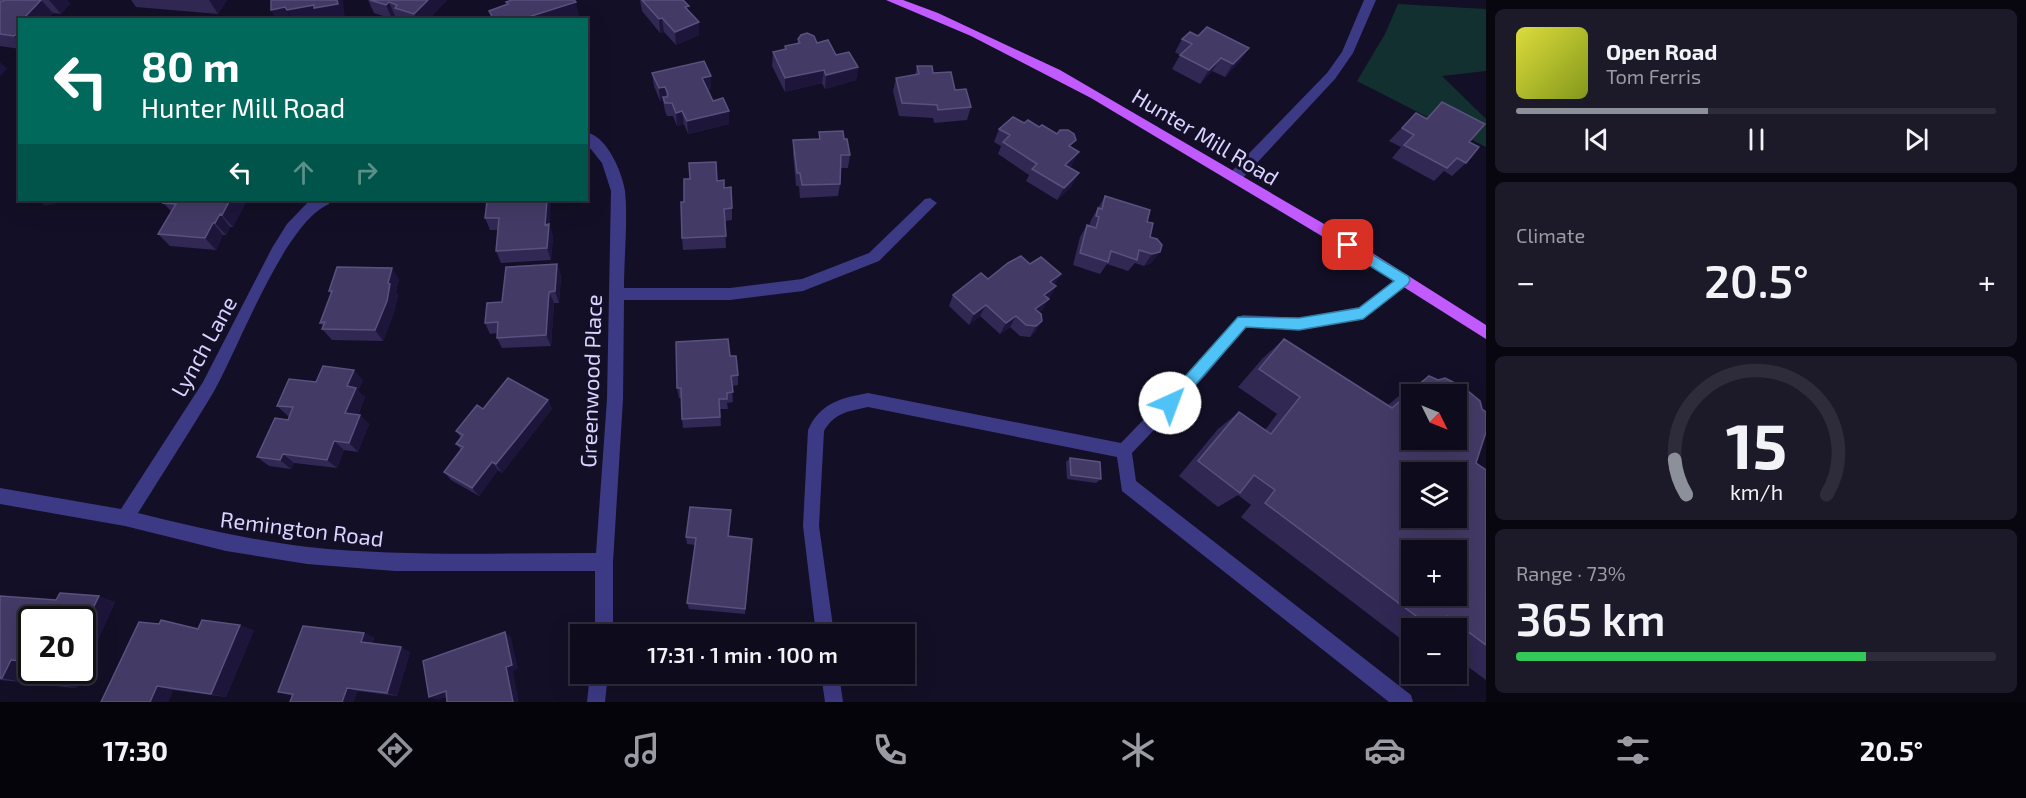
<!DOCTYPE html>
<meta charset="utf-8">
<style>
body{margin:0;font-family:"Exo 2",sans-serif;background:#1c1929;color:#f1f3f6;height:100vh;display:flex;flex-direction:column;font-size:22px;white-space:nowrap}
*{box-sizing:border-box;margin:0}
p{font-size:20px;color:#9b9ba3}
.icon{flex:none;width:33px;height:33px;fill:none;stroke:currentColor;stroke-width:2;stroke-linecap:round;stroke-linejoin:round}
.map{position:relative;flex:1;overflow:hidden}
.side{display:flex;flex-direction:column;gap:9px;padding:9px;background:#08060f;width:540px}
.side>*{flex:none}
.banner{position:absolute;left:18px;top:18px;width:570px;height:183px;border-radius:0px;box-shadow:0 6px 24px #0002,0 0 0 2px #2e2b3b;background:#00695c;color:#fff;overflow:hidden}
.needle{width:39px;rotate:133deg}
.fabs{position:absolute;left:1401px;top:384px;display:grid;gap:12px}
.fabs a{display:grid;place-items:center;width:66px;height:66px;border-radius:0px;background:#0e0b1c;box-shadow:0 6px 24px #0002,0 0 0 2px #2e2b3b;font-size:30px}
.speed{position:absolute;left:18px;top:606px;display:flex;gap:12px;font-size:30px;font-weight:700;text-align:center}
.speed>*{display:grid;place-content:center;width:78px;height:78px;border-radius:50%;background:#0e0b1c;box-shadow:0 6px 24px #0002,0 0 0 2px #2e2b3b;line-height:1}
.speed .limit{border:3px solid #111;border-radius:9px;background:#fff;color:#111}
.pin{position:absolute;display:grid;place-items:center;width:51px;height:51px;color:#fff;margin:-26px;border-radius:12px;box-shadow:0 3px 9px #0006}
.me{position:absolute;width:66px;margin:-33px;rotate:43deg;stroke-linejoin:round;filter:drop-shadow(0 0 4px #0008)}
.turn{display:flex;align-items:center;gap:21px;height:126px;padding:0 24px;font-size:27px}
.turn .icon{width:78px;height:78px;stroke-width:2.5}
.turn b{display:block;font-size:42px;line-height:51px}
.lanes{display:flex;align-items:center;height:57px;padding:0 24px;background:#0003;justify-content:center;gap:30px;direction:ltr}
.lanes .off{opacity:.35}
.big{font-size:45px;font-weight:600;line-height:1.1}
.side .tile{flex:1;display:flex;flex-direction:column;justify-content:center;gap:9px;min-width:0;padding:0 21px;border-radius:9px;background:#1c1929}
.side .dial{align-items:center;gap:0}
.dial svg{height:156px;overflow:visible;fill:none;stroke:#2e2b3b;stroke-width:7;stroke-linecap:round;text-anchor:middle}
.dial text{fill:#f1f3f6;stroke:none}
.song{display:flex;align-items:center;gap:18px}
.cover{width:72px;height:72px;border-radius:9px;background:linear-gradient(135deg,hsl(60 70% 55%),hsl(70 70% 35%))}
.played{height:6px;border-radius:3px;background:linear-gradient(90deg,#8c9099 40%,#2e2b3b 40%)}
.keys{display:flex;justify-content:space-around;direction:ltr}
.heat{display:flex;justify-content:space-between;align-items:center;font-size:33px;direction:ltr}
.charge{height:9px;border-radius:4px;background:linear-gradient(90deg,#34c759 73%,#2e2b3b 0)}
.trip{position:absolute;left:570px;top:624px;width:345px;height:60px;border-radius:0px;background:#0e0b1c;box-shadow:0 6px 24px #0002,0 0 0 2px #2e2b3b;font-weight:600;line-height:60px;text-align:center}
.tab-bar{display:flex;height:96px;justify-content:space-around;align-items:center;background:#06040b;color:#9b9ba3}
.tab-bar .icon{width:42px;height:42px}
.tab-bar .active{color:#8c9099}
.tab-bar b{font-size:27px;color:#f1f3f6}
main{display:flex;flex:1;min-height:0}
.map>svg:first-child{display:block}
</style>
<main>
<div class="map">
<svg width="1486" height="702" viewBox="0 0 1486 702">
<rect width="100%" height="100%" fill="#130f26"/>
<path fill="#12302f" d="M1398,4l88,5v62l-44,5 44,43v28l-129,-66 28,-47z"/>
<g fill="none" stroke-linecap="round" stroke-linejoin="round">
<path fill="#3d3a85" fill-rule="evenodd" d="M1403,274l5,2 2,4 -2,4 -45,35 -64,11 -53,-3 -41,49 -73,77 4,28 275,214 2,7h-24l-267,-211 -5,-34 -249,-50c-19,4 -34,6 -44,24l-5,95 15,108h-18l-13,-108 5,-96c12,-27 33,-32 60,-37l253,50 74,-77 43,-49 5,-2 56,3 60,-11z
M821,674h18l4,28h-18z"/>
<path fill="#3d3a85" fill-rule="evenodd" d="M1364,0h12l-23,53 -18,26 -95,102h-10l-2,-4 2,-4 97,-100 15,-21z
M589,133c19,6 33,39 36,58 3,28 -1,67 -1,97h106l72,-9 67,-26 56,-54 5,-1 7,5 -58,58 -76,30 -73,9h-106l-1,99 -10,163v72h-18v-63h-200l-88,-7 -81,-13 -101,-25 -125,-22v-16l121,21 82,-127 69,-134 15,-24 23,-24h20l-1,4c-45,19 -90,144 -116,189 -24,40 -50,80 -75,120 56,14 112,27 170,34 96,10 192,6 288,6l11,-154 4,-208 -9,-28 -16,-20v-9z
M590,674h18l-3,28h-18z"/>
<path fill="#c25bff" fill-rule="evenodd" d="M886,0h17l35,13 122,57 295,172 131,83v14l-141,-89 -254,-152 -120,-62z"/>
</g>
<path fill="#312854" d="M4,0h63l3,4 -9,10 -8,-1 -6,7h-27v29l-20,-3v-45h3z
M131,0h96l-9,14 -82,-7z
M368,0h79l-19,20h-28l-1,-3 -4,-1 -3,3 -18,-6z
M640,0h43l6,12 10,10v13l-23,10 -12,-13 -4,1 -18,-22z
M1198,36l51,12 -9,13 -15,16 -13,-6 -12,13 -28,-15 8,-14 -5,-3 7,-13z
M798,39l19,4 41,24 -2,13 -31,9 -3,-6 -37,9 -13,-26 1,-14 12,-2v-4l12,-2z
M917,66l16,7 22,17 16,17 -4,13 -33,3 -1,-5 -34,-2 -6,-25 3,-13 19,-3z
M652,73l59,16 -3,1 5,11 16,23 -41,10 -4,-10 -7,2 -4,-10h-6l-2,-5 -2,-10h-3l-6,-15z
M1442,102l27,40 -3,21 -14,13 -8,-5 -10,10 -42,-23 9,-11 -12,-6 27,-28 10,5z
M1024,123l33,11 15,14v17l-3,3 3,18 -15,14 -31,-19 3,-6 -31,-21 3,-8 -7,-4 5,-13z
M819,132l25,7 6,16 -2,13h-7l-1,16 -2,12 -38,2 -1,-12h-3l-3,-33v-13l26,-1z
M717,181l7,7 8,20v12l-7,1 1,27 -43,2 -1,-12 2,-36z
M1105,196l42,26 3,15 10,15 -9,11 -7,3 -9,-3 -7,8 -21,-7 -7,10 -27,-9 7,-28 7,-12 2,1 2,-6z
M247,200l-14,27h-3l-4,8h-3l-7,15 -46,-4 -12,-12 13,-23 -8,-8z
M487,201l63,26 3,10 -2,23 -50,3 -5,-12 2,-21h-8l-5,-12z
M557,264l4,12 -2,27h-5l-3,43 -49,2 -5,-10v-5l-7,1 -5,-11 17,-21z
M1030,264l31,10 -7,11 2,1 -14,24 -3,2 3,9 -7,11 -5,5 -10,-1 -10,-9 -10,7 -20,-18 -11,9 -20,-19 4,-11z
M399,279l-3,13 2,3 -4,17 -11,29 -51,-1 -10,-11 1,-3 -3,-3 11,-30 -2,-2z
M1284,339l103,67 14,-12 28,-18 47,87 10,7v210l-30,-22v-30h-44v12l-7,2 -164,-125 10,-12 -13,-10 -20,12 -39,-31 39,-47 21,-17 26,18 12,-16 -39,-27 25,-29z
M730,356l8,19v10l-6,1 1,16 -6,1 1,6h-8l1,17 -38,2 -1,-9 -1,-21h-2l-2,-10z
M363,380l-5,11 7,6 -7,18 11,9 -11,28 -14,-2 -7,18 -43,-5 -3,6 -22,-3 -12,-9 31,-37 1,-4h-1l-11,-10 39,-24z
M548,400l4,9 -50,64 -4,-3 -19,26 -28,-16 -7,-8 17,-22 -5,-6 5,-6 -5,-7 27,-22z
M1070,458l31,21 -5,4 -29,-4 -1,-17z
M731,518l-2,19 23,9 -7,68 -56,-5 -2,-6 8,-58 -8,-1 -1,-7z
M0,596l56,4 59,2 -39,86 -21,-2 -19,-4 46,-12 -50,-50v44l-10,18 -22,-2z
M139,622l59,7 56,1 -28,67 -53,-7 -5,12z
M364,633l10,5 -2,6 38,8 -13,44 -39,-5 -65,5 -15,-4z"/>
<path fill="#1d163a" d="M41,0l12,13 -6,7h-25z
M49,0h18l3,4 -9,10z
M209,0h18l-9,14z
M337,0h6l2,18 -12,2h-40l-6,-10z
M428,0h19l-19,20h-12l-2,-6z
M389,2l6,14 -3,3 -6,-14z
M576,2l3,14 -12,4h-48z
M285,7l7,13h-16l-5,-10z
M662,18l2,14 -4,1 -1,-14z
M699,22v13l-23,10 -1,-13z
M20,31v11l-6,-6z
M1249,48l-9,13 -15,16 8,-13z
M1221,58l-9,13 -12,13 9,-14z
M0,62l7,7 -7,7z
M858,67l-2,13 -31,9 1,-14z
M824,70l-2,13 -37,9v-14z
M711,76v13l-8,2 -1,-13z
M665,87l2,13 -4,-3v4h-3l-1,-13z
M682,111l2,13 -7,2 -1,-13z
M729,111v13l-41,10 -1,-13z
M1079,152l-7,13 -13,13 6,-13z
M1079,173l-7,13 -15,14 7,-12z
M38,200h34l-27,6z
M230,200h17l-14,27 -11,-12z
M547,200h4l-1,27 3,10 -2,23 -4,-12 -2,-23z
M220,214l10,13 -4,8 -11,-12z
M213,223l10,12 -7,15 -11,-12z
M1160,252l-9,11 -7,3 8,-12z
M557,264l4,12 -2,27 -4,-12z
M392,268l7,11 -3,13 2,3 -4,17 -11,29 -8,-11z
M1061,274l-7,12 -4,-4z
M1056,286l-7,12 -11,8 6,-11z
M549,292l5,11 -3,43 -5,-11z
M1049,299l-7,11 -13,10 6,-11z
M986,305l-6,11 -11,9 5,-11z
M1016,316l-6,11 -10,7 6,-11z
M1042,321l-7,11 -5,5 6,-11z
M354,370l9,10 -5,11 7,6 -11,26 -9,-10 2,-27z
M548,400l4,9 -50,64 -6,-9z
M360,415l9,9 -11,28 -9,-9z
M334,441l10,9 -7,18 -10,-8z
M283,454l11,9 -3,6 -11,-9z
M492,462l6,8 -19,26 -7,-8z
M731,510v8l-3,25v-7z
M99,596l16,6 -39,86 -19,-4 7,-14h18v-40z
M240,625l14,5 -28,67 -15,-3z
M505,632l6,5 7,32 -5,2 6,31h-6l-7,-35z
M364,633l10,5 -3,9 -10,-5z
M401,647l9,5 -13,44 -10,-3z
M11,660l20,4 -9,18 -20,-4z
M157,686l16,4 -5,12h-18z
M347,688l11,3 -4,11h-12z
M446,691l8,4 -16,5 -9,-3z"/>
<path fill="#433a66" stroke="#5a527e" stroke-width="1.5" fill-rule="evenodd" d="M4,0h37l-19,20h-2v11l-6,5 -14,-2v-33h3z
M271,0h66l1,4 -24,4v-3l-27,5 -2,-3 -14,3z
M370,0h58l-14,14 -19,-6 2,-3 -8,-3 -3,3z
M512,0h62l2,2 -57,18h-25l-5,-9 19,-7 -2,-2z
M642,0h41l6,6 -4,1 14,15 -24,10 -13,-14 -3,1z
M1207,27l42,21 -16,16 -12,-6 -12,12 -29,-15 12,-11 -10,-5 8,-7 8,4z
M807,33l7,3 3,7 11,-3 8,15 13,-3 9,15 -32,8 -2,-5 -39,8 -12,-26 13,-3 -1,-3 15,-3 -2,-4 3,-4z
M704,61l7,15 -9,2 11,23 10,-3 6,13 -42,10 -5,-10 -6,2 -4,-10h-7l-2,-6h4l1,-3 -3,-7 -6,1 -7,-15z
M917,66h15l1,7 18,-1 4,18 11,-1 5,18 -33,3 -1,-5 -35,-2 -6,-25 23,-4z
M1442,102l43,22 -16,18 10,5 -13,16 -9,-5 -10,10 -43,-23 10,-10 -12,-7 14,-15 11,6z
M1013,117l11,6 4,-3 11,7 3,-2 15,9 3,-4h8l6,4 2,6 -7,6 10,6 -14,13 14,8 -15,15 -32,-19 5,-5 -34,-22 7,-7 -11,-6z
M843,131l1,8h3l3,16h-9l-1,29 -38,1 -2,-12h-3l-4,-33 27,-1 -1,-7z
M716,162l1,19 7,-1v8l7,-1 1,21 -8,1 2,27 -44,2 -1,-36h3v-23h6l-1,-16z
M1105,196l45,14 -3,12 6,1 -3,14 7,2 5,6 -2,7 -8,2 -13,-4 -2,10 -26,-9 -3,11 -28,-9 7,-28 9,3 3,-11 -3,-1 2,-8 4,1z
M165,200h65l-8,15 -2,-1 -5,9h-2l-8,15 -47,-4 18,-30 -13,-1z
M501,200h46l-2,25 4,-1 -2,24 -51,3 3,-33h-14l2,-17z
M1021,256l9,8 11,-7 20,17 -11,8 6,4 -12,9 5,4 -14,10 6,5 1,7 -6,5 -10,-1 -10,-9 -10,7 -20,-18 -12,9 -21,-19 28,-22 7,6 20,-16z
M557,264l-2,27 -6,1 -3,43 -49,3 1,-16 -13,1 2,-20 15,-1 4,-35z
M337,267l55,1 -4,15 2,1 -3,17 -12,29 -53,-1 3,-7 -5,1 12,-32h-3z
M728,339l2,17h6l2,19 -7,1 2,16 -6,1v6h-8l1,18 -38,2 -1,-31h-4l-1,-46z
M1284,339l108,69 37,-32 9,4 7,-2 18,9 17,14 2,8 4,3v20l-10,31 10,7v175l-39,-29 -7,12h-8l-167,-125 10,-13 -21,-15 -14,18 -42,-32 41,-49 32,22 29,-37 -41,-28zM1412,394h44v46h-44zM1412,472h44v46h-44zM1412,550h44v46h-44z
M323,366l31,4 -7,16 9,2 -11,25 15,2 -11,28 -15,-2 -7,19 -44,-6 -3,6 -23,-3 18,-39 13,2 5,-13 -16,-1 12,-27 27,3z
M508,378l40,22 -52,64 -4,-2 -20,26 -28,-16 19,-25 -7,-3 7,-9 -7,-4 21,-26 6,4z
M1070,458l30,4 1,17 -30,-4z
M690,507l41,3 -3,26 24,3 -7,70 -58,-6 9,-65 -10,-1z
M60,593l39,3 -17,34v-10h-50v42l-21,-2 -9,18h-2v-82l56,4z
M161,620l37,9 4,-9 38,5 -29,69 -54,-8 -7,16h-49l38,-80 20,2z
M303,626l61,7 -3,9 40,5 -14,46 -40,-5 -5,14h-52l3,-8 -15,-2z
M505,632l7,33 -6,2 7,35h-66l-1,-11 -17,6 -6,-36z
M42,670h22l-7,14 -21,-2z"/>
<path fill="#4fc3f7" stroke="#337fa1" stroke-width="1.5" d="M1348,240l60,36 2,4 -2,4 -45,35 -64,11 -53,-3 -71,81 -5,2 -5,-2 -2,-5 2,-4 73,-82 61,1 60,-10 35,-27 -51,-32 -2,-4z"/>
<g text-anchor="middle" dominant-baseline="central" stroke-width="6" stroke-linejoin="round" paint-order="stroke">
<g font-size="22" fill="#d9d4ff" stroke="#130f26">
<text transform="translate(1206 136) rotate(31)">Hunter Mill Road</text>
<text transform="translate(203 346) rotate(-61)">Lynch Lane</text>
<text transform="translate(590 381) rotate(-88)">Greenwood Place</text>
<text transform="translate(302 528) rotate(7)">Remington Road</text>
</g>
</g>
</svg>
<div class="fabs">
<a><svg class="needle" viewBox="-14 -14 28 28"><path d="M0-13l5 13h-10z" fill="#e53935"/><path d="M0 13l5-13h-10z" fill="#9b9ba3"/></svg></a>
<a><svg class="icon" aria-label="layers" viewBox="0 0 24 24"><path d="M12 4l9 5-9 5-9-5zM3 14l9 5 9-5"/></svg></a>
<a>+</a>
<a>−</a>
</div>
<div class="speed"><div class="limit">20</div></div>
<div class="pin" style="left:1348px;top:245px;background:#d93025"><svg class="icon" aria-label="arrive" viewBox="0 0 24 24"><path d="M6 21V4h12l-3 4 3 4H6"/></svg></div>
<svg class="me" style="left:1170px;top:403px" viewBox="-20 -20 40 40"><circle r="19" fill="#fff"/><path d="M0-13L10 11 0 6-10 11z" fill="#4fc3f7"/></svg>
<div class="trip">17:31 · 1 min · 100 m</div>
<div class="banner">
<div class="turn"><svg class="icon" aria-label="left" viewBox="0 0 24 24"><path d="M17 20v-9H6M10 6l-5 5 5 5"/></svg><div><b>80 m</b>Hunter Mill Road</div></div>
<div class="lanes"><svg class="icon" aria-label="left" viewBox="0 0 24 24"><path d="M17 20v-9H6M10 6l-5 5 5 5"/></svg><svg class="icon off" aria-label="ahead" viewBox="0 0 24 24"><path d="M12 20V5M6 11l6-6 6 6"/></svg><svg class="icon off" aria-label="right" viewBox="0 0 24 24"><path d="M7 20v-9h11M14 6l5 5-5 5"/></svg></div>
</div>
</div>
<section class="side">
<div class="tile">
<div class="song"><i class="cover"></i><div><b>Open Road</b><p>Tom Ferris</p></div></div>
<div class="played"></div>
<div class="keys"><svg class="icon" aria-label="previous" viewBox="0 0 24 24"><path d="M18 5L8 12l10 7zM5 5v14"/></svg><svg class="icon" aria-label="pause" viewBox="0 0 24 24"><path d="M8 5v14M16 5v14"/></svg><svg class="icon" aria-label="next" viewBox="0 0 24 24"><path d="M6 5l10 7-10 7zM19 5v14"/></svg></div>
</div>
<div class="tile"><p>Climate</p>
<div class="heat"><a>−</a><b class="big">20.5°</b><a>+</a></div>
</div>
<div class="tile dial"><svg viewBox="0 0 100 80">
<path d="M14 69A42 42 0 1 1 86 69"/>
<path d="M14 69A42 42 0 0 1 8 51" stroke="#8c9099"/>
<text x="50" y="56" font-size="32" font-weight="700">15</text>
<text x="50" y="72" font-size="11">km/h</text>
</svg></div>
<div class="tile"><p>Range · 73%</p><b class="big">365 km</b><div class="charge"></div></div>
</section>
</main>
<nav class="tab-bar">
<b>17:30</b>
<svg class="icon active" aria-label="directions" viewBox="0 0 24 24"><path d="M12 3l9 9-9 9-9-9zM9 14v-3h6M13 9l2 2-2 2"/></svg>
<svg class="icon" aria-label="music" viewBox="0 0 24 24"><path d="M9 18V5l10-2v13"/><circle cx="6" cy="18" r="3"/><circle cx="16" cy="16" r="3"/></svg>
<svg class="icon" aria-label="phone" viewBox="0 0 24 24"><path d="M5 4h4l2 5-3 2q2 4 5 5l2-3 5 2v4C11 20 4 13 5 4z"/></svg>
<svg class="icon" aria-label="climate" viewBox="0 0 24 24"><path d="M12 3v18M4 7l16 10M4 17L20 7"/></svg>
<svg class="icon" aria-label="car" viewBox="0 0 24 24"><path d="M5 17H2v-5l4-1 3-4h7l3 4 3 1v5h-3M9 17h6M6 11h13"/><circle cx="7" cy="17" r="2"/><circle cx="17" cy="17" r="2"/></svg>
<svg class="icon" aria-label="filters" viewBox="0 0 24 24"><path d="M4 7h16M4 17h16"/><circle cx="9" cy="7" r="2"/><circle cx="15" cy="17" r="2"/></svg>
<b>20.5°</b>
</nav>
